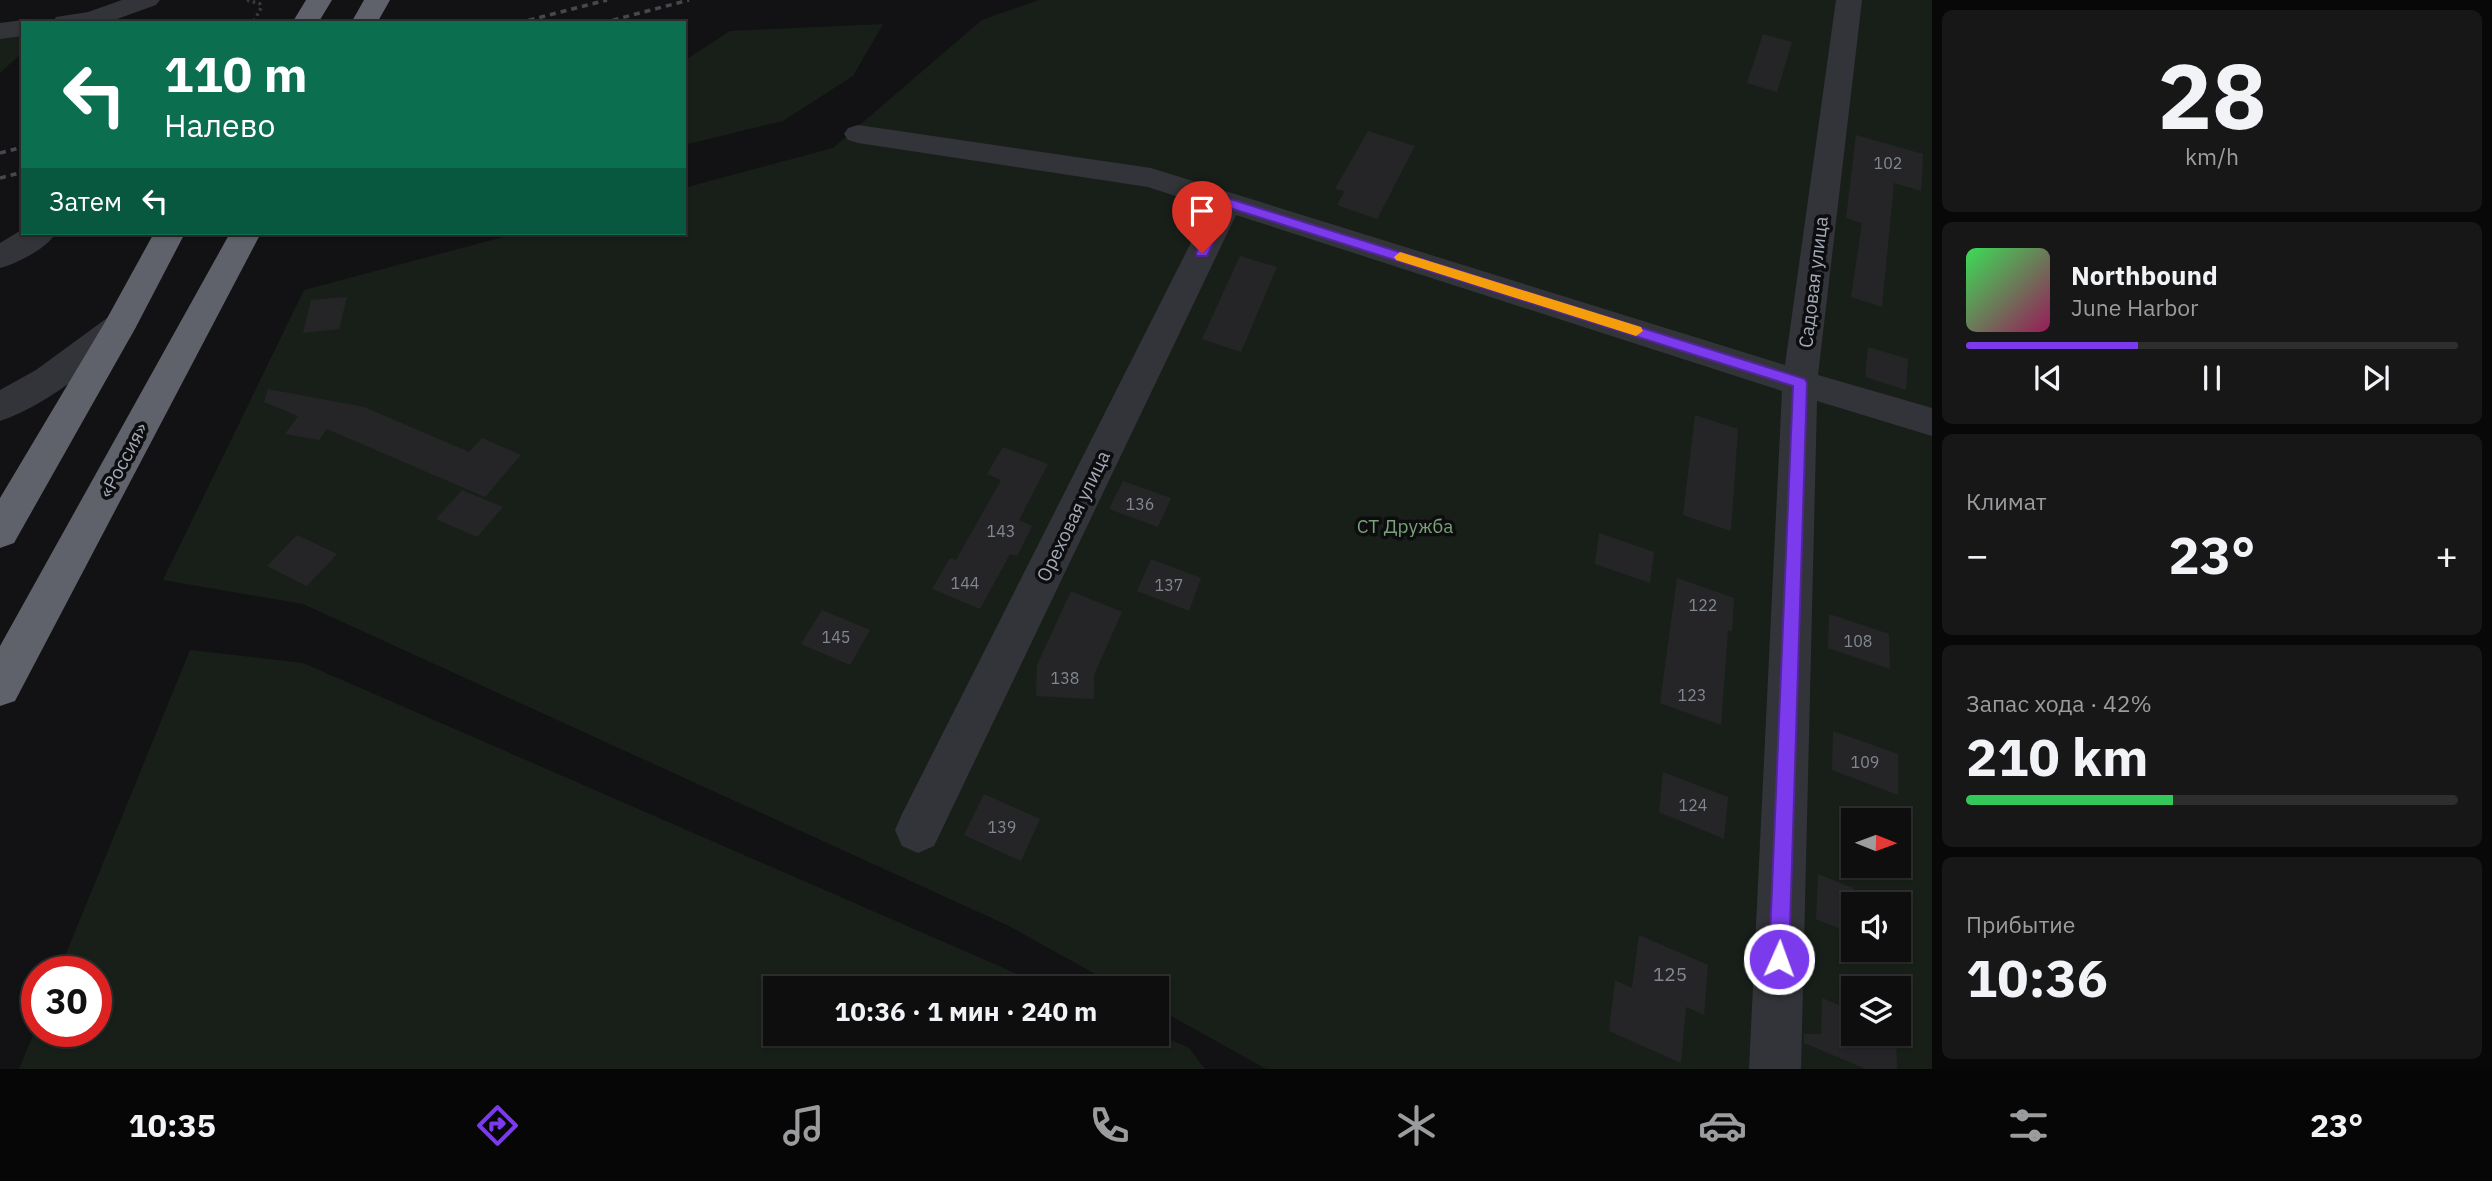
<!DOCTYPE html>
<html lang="ru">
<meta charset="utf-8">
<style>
body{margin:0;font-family:"IBM Plex Sans",sans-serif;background:#171718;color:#f1f3f6;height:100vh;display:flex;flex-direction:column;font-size:26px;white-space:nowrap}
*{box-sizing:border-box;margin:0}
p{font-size:23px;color:#9b9c9e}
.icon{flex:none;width:38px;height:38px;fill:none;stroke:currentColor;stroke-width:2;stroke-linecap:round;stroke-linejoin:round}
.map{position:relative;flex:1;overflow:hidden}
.sheet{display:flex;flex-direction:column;gap:10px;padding:10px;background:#080808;width:560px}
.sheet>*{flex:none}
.guide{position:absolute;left:21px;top:21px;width:665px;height:214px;border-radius:0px;box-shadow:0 2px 5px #0004,0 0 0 2px #2e2e2f;background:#0b6e4f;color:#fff;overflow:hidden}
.needle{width:46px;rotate:91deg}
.controls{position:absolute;left:1841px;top:808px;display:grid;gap:14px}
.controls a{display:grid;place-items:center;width:70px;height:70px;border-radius:0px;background:#0e0e0f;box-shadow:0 2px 5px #0004,0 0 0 2px #2e2e2f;font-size:35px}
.speed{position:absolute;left:21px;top:956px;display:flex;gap:14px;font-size:35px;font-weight:700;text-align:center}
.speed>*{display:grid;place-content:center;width:91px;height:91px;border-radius:50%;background:#0e0e0f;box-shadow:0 2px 5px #0004,0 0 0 2px #2e2e2f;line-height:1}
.speed .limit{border:10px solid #d22;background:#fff;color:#111}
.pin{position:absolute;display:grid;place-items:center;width:60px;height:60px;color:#fff;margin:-72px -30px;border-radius:50% 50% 50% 0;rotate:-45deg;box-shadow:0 0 7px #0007}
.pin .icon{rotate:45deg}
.me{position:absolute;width:77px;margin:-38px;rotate:2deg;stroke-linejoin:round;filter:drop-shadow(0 0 5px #0008)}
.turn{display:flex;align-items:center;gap:24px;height:147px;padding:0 28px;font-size:32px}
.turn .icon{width:91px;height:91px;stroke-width:2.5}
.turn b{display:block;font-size:49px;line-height:60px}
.then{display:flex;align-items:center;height:66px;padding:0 28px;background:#0003;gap:14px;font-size:26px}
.big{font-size:52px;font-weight:700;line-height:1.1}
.sheet .tile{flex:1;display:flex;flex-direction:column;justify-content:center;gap:10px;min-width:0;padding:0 24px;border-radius:10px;background:#171718}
.sheet .dial{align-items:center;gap:0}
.dial b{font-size:91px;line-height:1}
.song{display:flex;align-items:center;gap:21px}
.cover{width:84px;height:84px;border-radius:10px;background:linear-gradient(135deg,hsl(130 70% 55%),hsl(330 70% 35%))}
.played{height:7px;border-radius:4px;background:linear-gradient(90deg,#7c3aed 35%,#2e2e2f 35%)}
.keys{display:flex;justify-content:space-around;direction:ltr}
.heat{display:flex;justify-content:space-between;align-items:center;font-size:38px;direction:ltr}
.charge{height:10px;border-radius:5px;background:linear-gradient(90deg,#34c759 42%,#2e2e2f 0)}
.trip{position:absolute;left:763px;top:976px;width:406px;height:70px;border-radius:0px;background:#0e0e0f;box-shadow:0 2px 5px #0004,0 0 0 2px #2e2e2f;font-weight:700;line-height:70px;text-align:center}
.menu{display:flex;height:112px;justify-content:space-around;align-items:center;background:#060606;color:#9b9c9e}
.menu .icon{width:49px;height:49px}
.menu .on{color:#7c3aed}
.menu b{font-size:32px;color:#f1f3f6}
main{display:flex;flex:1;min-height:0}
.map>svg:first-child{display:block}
</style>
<main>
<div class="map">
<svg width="1932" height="1069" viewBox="0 0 1932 1069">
<rect width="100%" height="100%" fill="#121214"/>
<path fill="#181f19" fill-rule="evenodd" d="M1039,0h893v1069h-666l-109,-61v-19h-35l-113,-63 -706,-322 -140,-24 141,-290 214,-57h166v-45l149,-40 149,-128zM1853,821h46v45h-46zM1853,905h46v45h-46zM1853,989h46v45h-46z
M883,24l-30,52 -70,45 -99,24v-84l46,-30z
M0,37h23v15l-23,21z
M190,650l113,13 749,326h-277v45h382l32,14 16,21h-1186l18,-43v5h59v-60h-37z"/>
<path fill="#252528" d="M1763,34l29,8 -15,50 -30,-9z
M1368,131l47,15 -38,73 -40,-14 8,-14 -10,-2z
M1856,135l67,19 -2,37 -27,-8 -12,124 -31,-10 11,-74 -16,-5z
M1240,256l37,11 -36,85 -39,-13z
M347,297l-8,32 -36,4 8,-33z
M1868,347l40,12 -2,31 -41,-13z
M268,389l96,18 105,45 13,-14 39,17 -36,42 -158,-68 -8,11 -34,-6 13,-18 -34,-14z
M1695,415l43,14 -7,102 -48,-16z
M1003,447l45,17 -29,56 13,6 -15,30 -7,-2 -30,55 -48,-20 18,-31 6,2 45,-80 -14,-6z
M1123,481l48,17 -13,29 -49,-18z
M462,490l41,17 -26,30 -41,-18z
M1599,533l55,19 -4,31 -55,-19z
M297,535l40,19 -30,32 -40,-20z
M1151,559l50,19 -12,33 -52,-20z
M1677,578l57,20 -2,34 -4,-2 -7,95 -61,-22z
M1071,591l51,21 -28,63v24l-58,-3 1,-31z
M822,610l48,20 -20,35 -49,-21z
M1829,614l60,20 1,35 -62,-21z
M1833,731l65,23v41l-66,-25z
M1663,772l65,25 -4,42 -65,-27z
M984,794l56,25 -19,42 -57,-26z
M1818,874l35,14v46l-37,-15z
M1639,935l69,30 -4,50 -18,-8 -5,56 -72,-32 6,-51 17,8z
M1822,998l31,13v23h43l1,35h-31l-62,-26v-9h17z"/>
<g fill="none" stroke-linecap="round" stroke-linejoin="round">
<path stroke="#393b40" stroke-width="3.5" stroke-dasharray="2.5 3.5" stroke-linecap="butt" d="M247,0l13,4 1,4 -8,15"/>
<path fill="#333439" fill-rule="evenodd" d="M122,0h38l-4,5 -50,18h-54l4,-6 32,-5z
M1836,0h26l-44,375 114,33v28l-115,-35 -16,668h-52l33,-678 -546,-176 -302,631 -16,7 -16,-7 -7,-16 7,-16 307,-607 -61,-20 -290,-44 -10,-3 -4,-6 4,-6 10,-3 293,43 634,197z
M23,20l10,3h-10v13l-23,3v-16z
M23,229v4h33c-10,16 -38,30 -56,35v-25z
M119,315l12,3 5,9 -5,9c-40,30 -83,69 -131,85v-31l36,-20 71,-52z"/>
<path fill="#5f626b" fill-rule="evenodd" d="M306,0h26l-14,23h-26z
M364,0h26l-13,23h-26z
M154,233h31l-49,94 -122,216 -14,5v-50l105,-176z
M230,233h31l-246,468 -15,5v-60z"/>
<path stroke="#46484e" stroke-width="3.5" stroke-dasharray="6 5" stroke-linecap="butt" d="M518,23l89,-23
M602,23l87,-23
M0,153l23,-6
M0,178l23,-6"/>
</g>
<path fill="#7c3aed" stroke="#51269a" stroke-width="2" d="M1227,198l578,181 2,4 -18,576 -3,7 -7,3 -7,-3 -3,-7 24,-573 -563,-178 -23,48h-10l-1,-3 24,-51z"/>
<path fill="#f59e0b" d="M1400,252l241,75 2,4 -7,5 -240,-76 -2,-3z"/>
<g text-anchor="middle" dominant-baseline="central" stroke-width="7" stroke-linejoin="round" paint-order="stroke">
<g font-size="16" fill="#828792">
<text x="1888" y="163">102</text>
<text x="1140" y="504">136</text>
<text x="1001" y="531">143</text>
<text x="965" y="583">144</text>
<text x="1169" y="585">137</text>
<text x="1703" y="605">122</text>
<text x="836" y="637">145</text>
<text x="1858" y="641">108</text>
<text x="1065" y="678">138</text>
<text x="1692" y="695">123</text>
<text x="1865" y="762">109</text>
<text x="1693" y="805">124</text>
<text x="1002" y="827">139</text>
</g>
<g font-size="19" fill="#a2a9b6" stroke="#0d0d0f">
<text transform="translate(1813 282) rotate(-83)">Садовая улица</text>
<text transform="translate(123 460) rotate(-62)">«Россия»</text>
<text transform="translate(1073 516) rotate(-64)">Ореховая улица</text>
</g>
<g font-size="19" fill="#78a278" stroke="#0d0d0f">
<text x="1405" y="526">СТ Дружба</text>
</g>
<g font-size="19" fill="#828792">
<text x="1670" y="974">125</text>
</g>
</g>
</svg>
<div class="controls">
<a><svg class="needle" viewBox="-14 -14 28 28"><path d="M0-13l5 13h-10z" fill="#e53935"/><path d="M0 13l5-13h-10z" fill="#9b9c9e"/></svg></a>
<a><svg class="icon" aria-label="sound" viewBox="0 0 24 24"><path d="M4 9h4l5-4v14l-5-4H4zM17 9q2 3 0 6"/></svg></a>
<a><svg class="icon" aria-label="layers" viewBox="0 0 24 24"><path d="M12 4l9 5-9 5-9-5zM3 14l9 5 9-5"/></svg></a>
</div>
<div class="speed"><div class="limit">30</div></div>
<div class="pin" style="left:1202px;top:253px;background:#d93025"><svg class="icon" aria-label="arrive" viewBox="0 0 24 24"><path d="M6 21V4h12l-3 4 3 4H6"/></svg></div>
<svg class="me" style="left:1779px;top:959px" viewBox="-20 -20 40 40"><circle r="17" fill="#7c3aed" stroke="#fff" stroke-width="3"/><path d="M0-11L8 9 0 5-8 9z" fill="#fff"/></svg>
<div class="trip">10:36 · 1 мин · 240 m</div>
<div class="guide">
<div class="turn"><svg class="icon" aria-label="left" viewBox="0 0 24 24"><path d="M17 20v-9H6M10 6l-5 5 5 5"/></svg><div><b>110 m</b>Налево</div></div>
<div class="then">Затем<svg class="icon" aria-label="left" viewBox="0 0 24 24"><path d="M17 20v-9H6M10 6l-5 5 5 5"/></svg></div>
</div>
</div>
<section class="sheet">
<div class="tile dial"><b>28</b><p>km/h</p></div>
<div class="tile">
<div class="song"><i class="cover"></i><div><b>Northbound</b><p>June Harbor</p></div></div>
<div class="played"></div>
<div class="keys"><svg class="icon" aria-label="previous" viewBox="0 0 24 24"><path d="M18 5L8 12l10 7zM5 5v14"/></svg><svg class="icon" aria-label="pause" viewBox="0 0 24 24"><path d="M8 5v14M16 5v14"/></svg><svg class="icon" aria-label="next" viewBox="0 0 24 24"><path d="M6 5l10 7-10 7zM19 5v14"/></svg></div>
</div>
<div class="tile"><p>Климат</p>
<div class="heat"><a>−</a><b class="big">23°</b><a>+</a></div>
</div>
<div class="tile"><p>Запас хода · 42%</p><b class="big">210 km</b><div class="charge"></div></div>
<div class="tile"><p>Прибытие</p><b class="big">10:36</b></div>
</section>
</main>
<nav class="menu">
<b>10:35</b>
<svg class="icon on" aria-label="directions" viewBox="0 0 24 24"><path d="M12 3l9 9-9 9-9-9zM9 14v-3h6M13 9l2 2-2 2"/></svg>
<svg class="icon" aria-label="music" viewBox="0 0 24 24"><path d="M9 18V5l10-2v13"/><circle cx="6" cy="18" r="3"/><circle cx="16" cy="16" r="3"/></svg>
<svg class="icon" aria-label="phone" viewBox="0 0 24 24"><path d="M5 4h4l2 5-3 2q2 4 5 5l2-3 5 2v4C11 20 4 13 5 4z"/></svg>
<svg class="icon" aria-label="climate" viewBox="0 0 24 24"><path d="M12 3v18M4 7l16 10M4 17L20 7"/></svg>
<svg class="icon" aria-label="car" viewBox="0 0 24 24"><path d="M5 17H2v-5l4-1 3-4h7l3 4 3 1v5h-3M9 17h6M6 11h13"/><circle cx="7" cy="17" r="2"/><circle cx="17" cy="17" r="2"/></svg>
<svg class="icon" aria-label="filters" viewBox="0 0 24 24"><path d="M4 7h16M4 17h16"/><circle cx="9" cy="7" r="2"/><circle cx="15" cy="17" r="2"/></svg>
<b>23°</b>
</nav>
